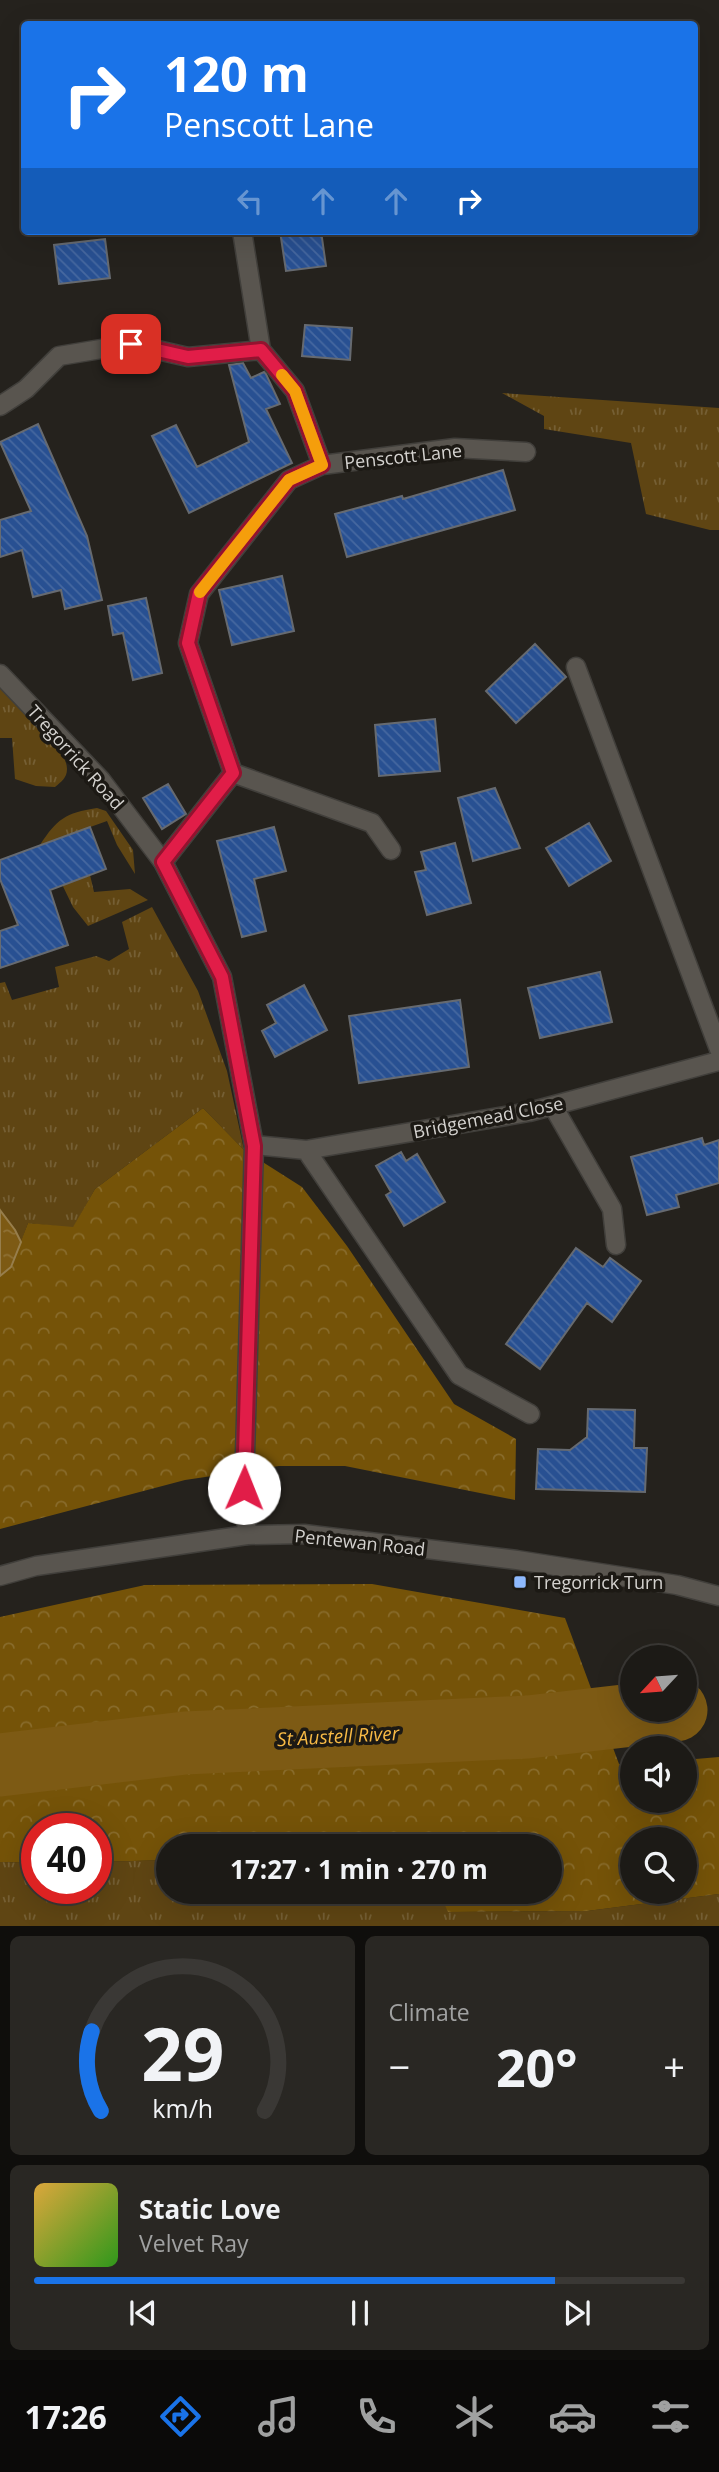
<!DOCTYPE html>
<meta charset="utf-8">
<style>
body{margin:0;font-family:"Open Sans",sans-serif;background:#292723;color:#f1f3f6;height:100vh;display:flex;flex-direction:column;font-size:26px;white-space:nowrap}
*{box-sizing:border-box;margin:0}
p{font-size:23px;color:#a0a1a1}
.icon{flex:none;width:38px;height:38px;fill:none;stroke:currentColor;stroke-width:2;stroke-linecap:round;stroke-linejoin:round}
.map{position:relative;height:1926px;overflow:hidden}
.panel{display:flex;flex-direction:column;gap:10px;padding:10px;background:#0f0e0c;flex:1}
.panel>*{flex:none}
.top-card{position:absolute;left:21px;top:21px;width:677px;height:214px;border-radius:7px;box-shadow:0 7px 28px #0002,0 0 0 2px #3a3835;background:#1a73e8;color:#fff;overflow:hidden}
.needle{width:46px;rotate:244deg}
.controls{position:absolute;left:620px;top:1645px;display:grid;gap:14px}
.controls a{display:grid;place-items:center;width:77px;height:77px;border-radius:50%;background:#1c1a16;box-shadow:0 7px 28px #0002,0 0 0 2px #3a3835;font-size:35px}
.speed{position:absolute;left:21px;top:1813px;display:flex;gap:14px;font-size:35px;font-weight:700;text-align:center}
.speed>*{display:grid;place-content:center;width:91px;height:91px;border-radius:50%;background:#1c1a16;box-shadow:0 7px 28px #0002,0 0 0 2px #3a3835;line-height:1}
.speed .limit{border:10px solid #d22;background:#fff;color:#111}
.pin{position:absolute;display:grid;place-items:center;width:60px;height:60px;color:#fff;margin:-30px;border-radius:14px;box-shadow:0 4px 10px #0006}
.me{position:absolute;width:77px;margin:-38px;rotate:1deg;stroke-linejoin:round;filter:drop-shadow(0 0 5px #0008)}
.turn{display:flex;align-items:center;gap:24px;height:147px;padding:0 28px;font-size:32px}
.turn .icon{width:91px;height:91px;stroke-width:2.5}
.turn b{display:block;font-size:49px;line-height:60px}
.lanes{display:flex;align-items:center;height:66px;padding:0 28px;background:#0003;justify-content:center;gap:35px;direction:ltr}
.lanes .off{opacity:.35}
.big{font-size:52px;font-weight:700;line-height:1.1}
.panel .card{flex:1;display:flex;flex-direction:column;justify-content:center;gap:10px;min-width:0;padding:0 24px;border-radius:10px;background:#292723}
.panel .dial{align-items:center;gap:0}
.dial svg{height:182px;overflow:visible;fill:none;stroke:#3a3835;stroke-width:7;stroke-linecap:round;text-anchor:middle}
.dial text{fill:#f1f3f6;stroke:none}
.song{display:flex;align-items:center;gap:21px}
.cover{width:84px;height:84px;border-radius:10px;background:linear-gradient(135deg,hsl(40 70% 55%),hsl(110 70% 35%))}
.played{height:7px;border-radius:4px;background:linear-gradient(90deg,#1a73e8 80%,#3a3835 80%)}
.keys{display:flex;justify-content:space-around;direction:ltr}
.heat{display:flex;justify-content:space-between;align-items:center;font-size:38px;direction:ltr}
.panel .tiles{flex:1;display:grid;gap:10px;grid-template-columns:1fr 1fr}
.card:last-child{grid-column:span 2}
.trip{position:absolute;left:156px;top:1834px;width:406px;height:70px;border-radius:35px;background:#1c1a16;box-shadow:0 7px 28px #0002,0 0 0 2px #3a3835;font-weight:700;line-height:70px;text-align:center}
.tabs{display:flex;height:112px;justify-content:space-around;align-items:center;background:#0b0a09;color:#a0a1a1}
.tabs .icon{width:49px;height:49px}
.tabs .current{color:#1a73e8}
.tabs b{font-size:32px;color:#f1f3f6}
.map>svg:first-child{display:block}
</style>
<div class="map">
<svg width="719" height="1926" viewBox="0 0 719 1926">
<defs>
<pattern id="grass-tufts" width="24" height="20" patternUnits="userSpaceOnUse" patternTransform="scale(1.75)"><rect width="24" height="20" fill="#5f4513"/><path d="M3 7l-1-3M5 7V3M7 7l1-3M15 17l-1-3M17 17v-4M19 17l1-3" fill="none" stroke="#755f34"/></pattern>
<pattern id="forest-crowns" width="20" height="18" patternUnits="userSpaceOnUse" patternTransform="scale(1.75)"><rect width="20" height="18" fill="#755308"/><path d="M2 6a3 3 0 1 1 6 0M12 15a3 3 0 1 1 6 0" fill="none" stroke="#886b2b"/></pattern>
<pattern id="water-ripples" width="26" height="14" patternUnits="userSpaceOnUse" patternTransform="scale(1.75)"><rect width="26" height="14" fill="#7d5a14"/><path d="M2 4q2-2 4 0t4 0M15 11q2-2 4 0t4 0" fill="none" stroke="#8f7135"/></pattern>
<pattern id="building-back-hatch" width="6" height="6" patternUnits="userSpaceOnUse" patternTransform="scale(1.75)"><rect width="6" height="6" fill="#285092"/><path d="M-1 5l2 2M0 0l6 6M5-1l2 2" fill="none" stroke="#4668a0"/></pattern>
</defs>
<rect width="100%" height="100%" fill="#25221d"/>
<path fill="url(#grass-tufts)" d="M502,393l217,15v122h-9l-64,-16 -15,-71 -87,-14v-13z
M0,680c16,16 67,66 67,89 0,9 -6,13 -12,18l-19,-1 -21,-7 -3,-41h-12z
M97,808l9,3 27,39 2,24 -18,-29 -10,-24 -67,24c17,-26 25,-32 57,-37z
M57,874l27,3 6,-2 4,17 36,-3 18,11 -60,26 -15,-19z
M152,907l46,84 29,80 17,79 -41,-42 -108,81 -22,39 -45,-5 -7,19 -6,-12 -15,-20v-227l5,-1 7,18 47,-13 -4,-20 41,-11 13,5 20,-12 -7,-27z
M168,1860v32h271l10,20 138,-1 132,-17v32h-719v-64l37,1v25h59v-26z"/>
<path fill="url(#forest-crowns)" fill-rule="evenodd" d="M203,1108l41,42 58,37 45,59 107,158 62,35 -1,61 -170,-34h-66l-94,14 -185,49v-253l11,-9 17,-44 45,4 22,-38z
M372,1584l193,34 54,146h13v37h52v-41l35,-3v137l-132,17 -139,1 -9,-20h111v-46h-382v14l-72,2v-33h-59v34l-37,-1v-245l145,-32zM632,1839h52v53h-52z"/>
<path fill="url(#water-ripples)" stroke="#977e4c" stroke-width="2" d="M0,1210l15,20 6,12 -10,25 -11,9z"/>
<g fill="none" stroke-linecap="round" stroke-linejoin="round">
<path stroke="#7d5a14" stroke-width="63" d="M0,1765l185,-22 343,-16 148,-17"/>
</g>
<path fill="url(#building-back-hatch)" stroke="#666a70" stroke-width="2" d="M280,231h41l5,35 -40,5z
M105,239l5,39 -51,6 -5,-39z
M305,325l47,3 -2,32 -48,-4z
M243,363l8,15 13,-6 2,2 14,30 -14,5 26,54 -103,50 -37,-77 24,-11 21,42 52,-25 -20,-77z
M38,424l49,112 15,64 -37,9 -4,-19 -28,7 -11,-47 -22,7v-37l31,-9 -31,-69z
M503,470l12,40 -168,47 -12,-43 67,-18 1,3z
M282,576l12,55 -62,14 -13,-55z
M146,598l16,75 -29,7 -10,-47 -10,2 -5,-29z
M535,644l31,33 -50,46 -30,-32z
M435,719l5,52 -61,5 -4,-51z
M168,784l18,30 -24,15 -19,-31z
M495,788l25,60 -47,13 -15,-63z
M589,823l22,38 -42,25 -23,-38z
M90,827l16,42 -56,21 18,55 -68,23v-37l18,-6 -18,-46v-19z
M274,827l12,44 -32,8 12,52 -24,6 -25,-96z
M455,843l16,60 -44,12 -12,-43 11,-2 -5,-18z
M600,972l12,50 -72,16 -12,-50z
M304,985l23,45 -52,27 -13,-26 14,-8 -9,-18z
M460,1000l9,67 -110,16 -10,-67z
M702,1138l2,7 15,-5v43l-43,12 3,12 -32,8 -16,-58z
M401,1152l5,9 11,-7 28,48 -41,24 -18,-31 5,-3 -15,-26z
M576,1248l27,19 7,-9 31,23 -29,41 -25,-19 -47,66 -34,-25z
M588,1409l47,1 -1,38h13l-2,44 -109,-3 2,-40 32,1 17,-13z"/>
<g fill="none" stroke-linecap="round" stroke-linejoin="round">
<defs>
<path id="minor" d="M242,231l19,119
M0,406l26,-17 33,-33 72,-12 57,13 73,-7 34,41 27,74 133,-17 71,4
M576,667l143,382
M233,773l139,50 19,27
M163,862l70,-89 -45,-130 11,-49 90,-114 33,-15
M553,1106l59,103 4,36
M254,1145l52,5 223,-38 190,-51
M306,1150l153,225 71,39"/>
<path id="tertiary" d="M0,674l101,106 62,82 59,115 32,168 -10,343 3,47"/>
<path id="secondary" d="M0,1576l36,-10 211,-31 57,-1 213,26 160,25 42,11"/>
</defs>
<use href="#minor" stroke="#413f3b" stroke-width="21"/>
<use href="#tertiary" stroke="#413f3b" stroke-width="21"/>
<use href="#secondary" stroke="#413f3b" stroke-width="21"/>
<use href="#minor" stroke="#59554f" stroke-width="18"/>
<use href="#tertiary" stroke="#59554f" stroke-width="18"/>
<use href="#secondary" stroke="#59554f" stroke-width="18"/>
</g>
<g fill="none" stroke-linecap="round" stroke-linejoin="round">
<defs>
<path id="route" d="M131,344l57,13 73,-7 34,41 27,74 -33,15 -90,113 -11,50 45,130 -70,89 59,115 32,169 -10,342"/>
</defs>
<use href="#route" stroke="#92132f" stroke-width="18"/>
<use href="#route" stroke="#e11d48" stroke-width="12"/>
<path stroke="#f59e0b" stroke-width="12" d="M200,592l89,-112 33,-15 -27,-74 -13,-16"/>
</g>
<rect fill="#8eb9fd" stroke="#1c1914" stroke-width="2.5" x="513" y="1575" width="14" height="14" rx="3.5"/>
<g text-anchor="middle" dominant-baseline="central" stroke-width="7" stroke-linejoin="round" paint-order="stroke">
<g font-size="18" fill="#d4d2cf" stroke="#1c1914">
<text transform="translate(403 456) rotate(-6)">Penscott Lane</text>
<text transform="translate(76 757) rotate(48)">Tregorrick Road</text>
<text transform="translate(488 1117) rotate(-11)">Bridgemead Close</text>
<text transform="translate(360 1542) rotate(6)">Pentewan Road</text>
</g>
<g font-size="18" fill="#d4d2cf" stroke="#1c1914" text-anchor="start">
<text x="534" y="1582">Tregorrick Turn</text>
</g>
<g font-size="19" font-style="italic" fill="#f8ba45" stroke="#1c1914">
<text transform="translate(338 1736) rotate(-3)">St Austell River</text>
</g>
</g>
</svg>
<div class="controls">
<a><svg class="needle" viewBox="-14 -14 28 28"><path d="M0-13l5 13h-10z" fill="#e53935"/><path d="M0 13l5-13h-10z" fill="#a0a1a1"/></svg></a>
<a><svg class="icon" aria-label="sound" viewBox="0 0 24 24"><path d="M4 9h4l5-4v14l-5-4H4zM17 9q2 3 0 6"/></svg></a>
<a><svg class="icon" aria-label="search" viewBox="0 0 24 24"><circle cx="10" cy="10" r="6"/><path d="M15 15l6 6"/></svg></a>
</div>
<div class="speed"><div class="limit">40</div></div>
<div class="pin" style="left:131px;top:344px;background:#d93025"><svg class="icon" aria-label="arrive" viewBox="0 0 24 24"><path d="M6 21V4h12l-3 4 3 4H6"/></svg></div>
<svg class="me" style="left:244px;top:1488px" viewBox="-20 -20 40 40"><circle r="19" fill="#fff"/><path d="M0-13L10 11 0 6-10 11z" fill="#e11d48"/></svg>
<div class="trip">17:27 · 1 min · 270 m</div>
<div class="top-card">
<div class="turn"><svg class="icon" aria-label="right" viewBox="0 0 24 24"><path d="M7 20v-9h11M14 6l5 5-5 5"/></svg><div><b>120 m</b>Penscott Lane</div></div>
<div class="lanes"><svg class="icon off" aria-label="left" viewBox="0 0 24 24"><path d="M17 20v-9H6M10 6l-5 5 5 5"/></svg><svg class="icon off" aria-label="ahead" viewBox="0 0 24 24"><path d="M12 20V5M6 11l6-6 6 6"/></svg><svg class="icon off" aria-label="ahead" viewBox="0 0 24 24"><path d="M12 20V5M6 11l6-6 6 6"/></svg><svg class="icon" aria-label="right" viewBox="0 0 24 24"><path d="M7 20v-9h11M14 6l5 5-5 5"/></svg></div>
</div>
</div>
<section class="panel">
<div class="tiles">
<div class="card dial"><svg viewBox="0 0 100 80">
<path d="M14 69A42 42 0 1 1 86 69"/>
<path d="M14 69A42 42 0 0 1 10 34" stroke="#1a73e8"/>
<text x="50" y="56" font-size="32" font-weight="700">29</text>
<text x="50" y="72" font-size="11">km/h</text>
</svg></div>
<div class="card"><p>Climate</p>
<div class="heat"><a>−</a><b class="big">20°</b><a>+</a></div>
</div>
<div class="card">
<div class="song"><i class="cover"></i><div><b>Static Love</b><p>Velvet Ray</p></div></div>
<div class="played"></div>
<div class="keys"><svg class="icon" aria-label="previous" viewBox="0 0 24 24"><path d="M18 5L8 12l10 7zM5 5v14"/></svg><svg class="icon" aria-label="pause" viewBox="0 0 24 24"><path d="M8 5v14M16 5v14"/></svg><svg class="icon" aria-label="next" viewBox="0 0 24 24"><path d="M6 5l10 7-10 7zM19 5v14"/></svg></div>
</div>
</div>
</section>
<nav class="tabs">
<b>17:26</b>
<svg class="icon current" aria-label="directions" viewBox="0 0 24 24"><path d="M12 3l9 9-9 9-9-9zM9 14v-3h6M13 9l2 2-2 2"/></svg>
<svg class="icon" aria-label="music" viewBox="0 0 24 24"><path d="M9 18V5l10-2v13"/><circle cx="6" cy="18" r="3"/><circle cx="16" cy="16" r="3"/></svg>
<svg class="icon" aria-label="phone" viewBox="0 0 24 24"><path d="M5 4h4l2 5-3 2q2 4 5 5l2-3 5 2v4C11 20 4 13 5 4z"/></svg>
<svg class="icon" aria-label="climate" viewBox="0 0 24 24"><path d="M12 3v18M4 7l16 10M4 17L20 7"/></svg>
<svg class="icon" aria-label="car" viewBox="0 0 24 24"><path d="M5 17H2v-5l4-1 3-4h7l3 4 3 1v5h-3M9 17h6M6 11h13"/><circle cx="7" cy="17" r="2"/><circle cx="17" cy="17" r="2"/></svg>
<svg class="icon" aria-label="filters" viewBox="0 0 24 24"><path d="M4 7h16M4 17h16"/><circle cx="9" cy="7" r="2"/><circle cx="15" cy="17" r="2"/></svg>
</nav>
